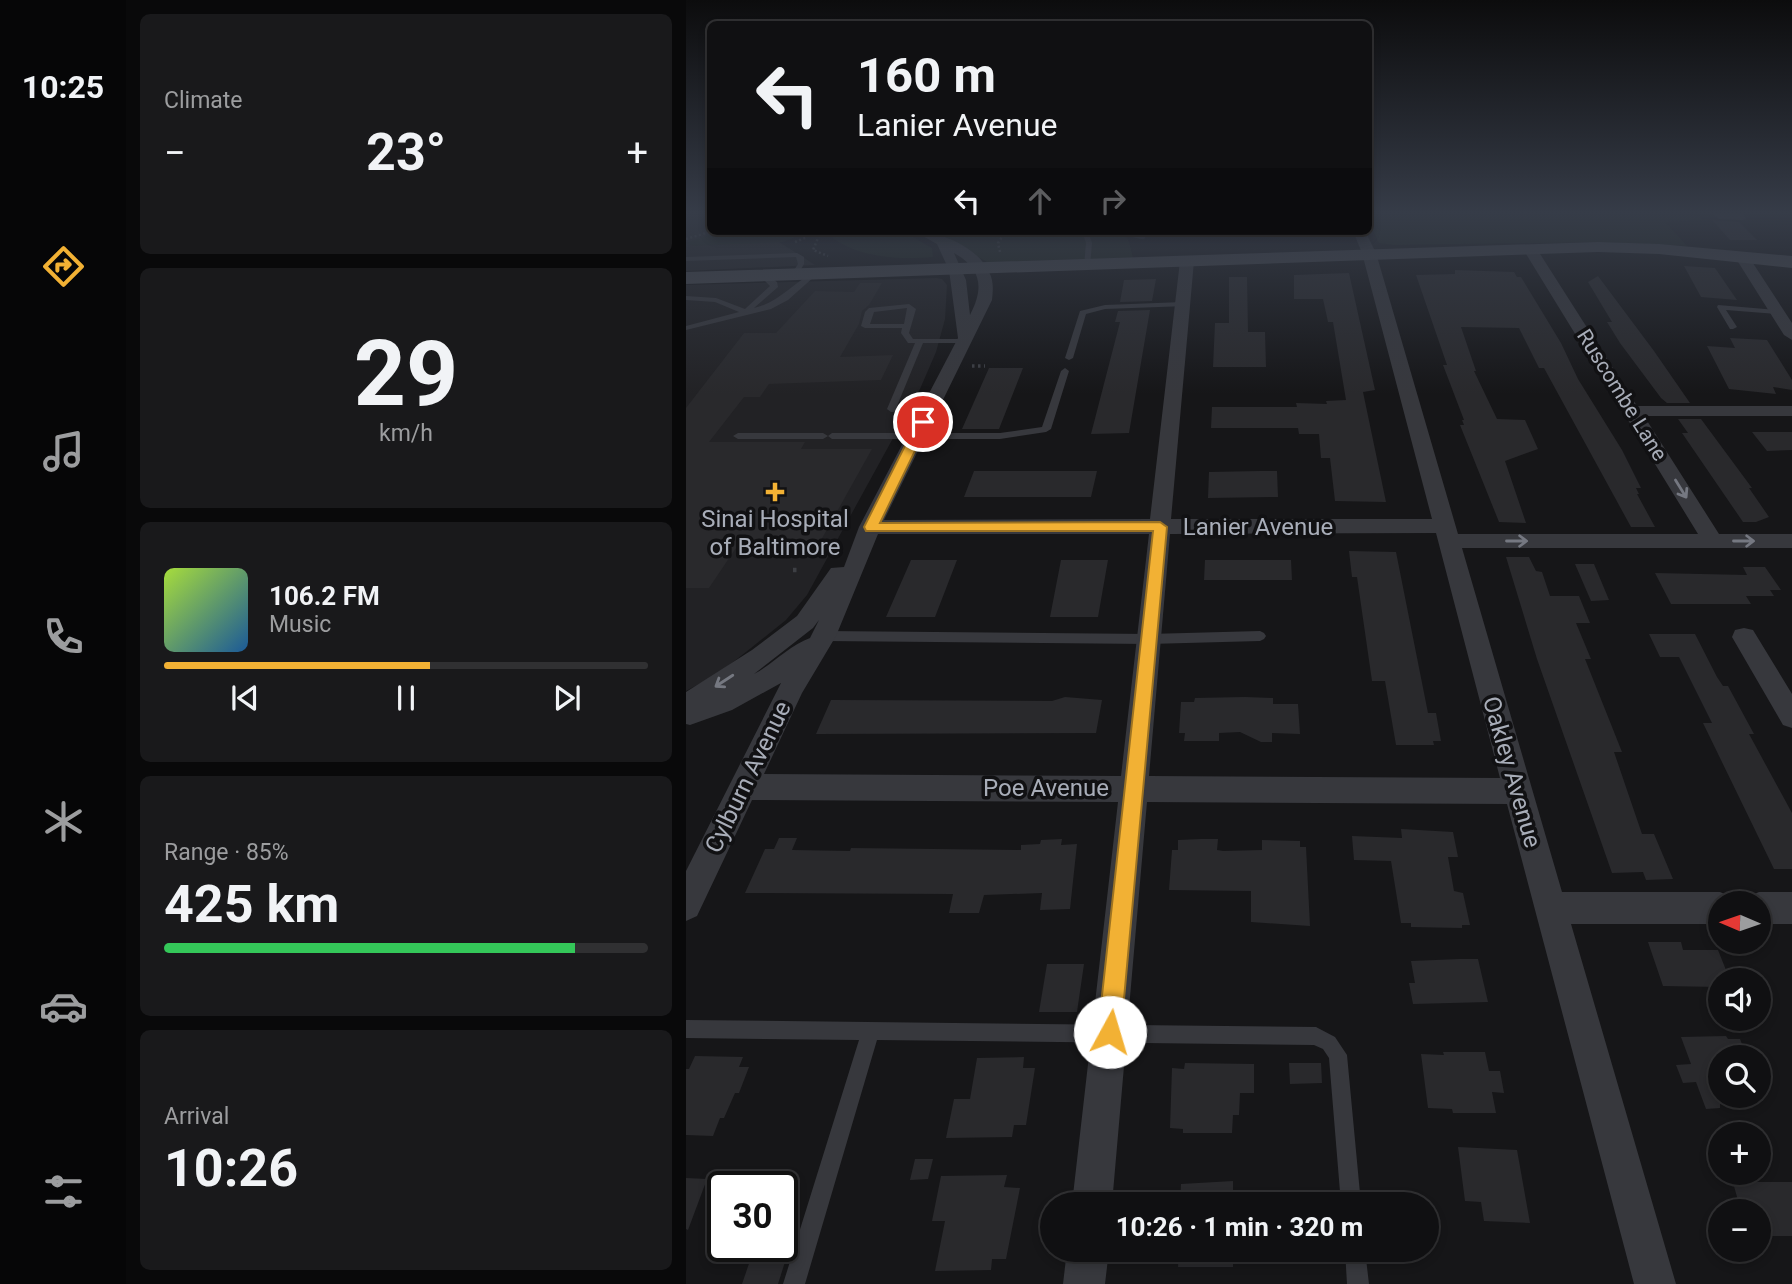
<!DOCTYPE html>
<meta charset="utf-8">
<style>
body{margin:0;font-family:Roboto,sans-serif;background:#19191b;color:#f1f3f6;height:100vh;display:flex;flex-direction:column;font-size:26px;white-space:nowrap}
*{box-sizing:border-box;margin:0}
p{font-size:23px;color:#9c9d9f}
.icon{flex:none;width:38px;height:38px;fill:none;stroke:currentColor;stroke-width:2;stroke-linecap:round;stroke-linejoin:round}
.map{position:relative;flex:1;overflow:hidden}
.side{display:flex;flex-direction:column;gap:14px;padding:14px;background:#09090a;width:560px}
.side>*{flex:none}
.guide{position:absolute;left:21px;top:21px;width:665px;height:214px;border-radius:10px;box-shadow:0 4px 10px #0003,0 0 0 2px #303032;background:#101012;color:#f1f3f6;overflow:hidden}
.needle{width:46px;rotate:272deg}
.tools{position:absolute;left:1022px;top:891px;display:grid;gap:14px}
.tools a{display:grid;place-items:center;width:63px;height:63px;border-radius:50%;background:#101012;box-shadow:0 4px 10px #0003,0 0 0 2px #303032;font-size:35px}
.speed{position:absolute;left:21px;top:1171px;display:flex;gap:14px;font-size:35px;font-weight:700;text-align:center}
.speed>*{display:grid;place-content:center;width:91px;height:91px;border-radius:50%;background:#101012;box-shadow:0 4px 10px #0003,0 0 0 2px #303032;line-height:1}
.speed .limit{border:4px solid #111;border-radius:10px;background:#fff;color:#111}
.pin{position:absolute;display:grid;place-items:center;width:60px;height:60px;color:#fff;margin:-30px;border:4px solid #fff;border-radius:50%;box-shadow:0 2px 7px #0007}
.me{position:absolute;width:77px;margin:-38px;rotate:6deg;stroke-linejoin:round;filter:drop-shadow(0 0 5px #0008)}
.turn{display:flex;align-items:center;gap:24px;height:147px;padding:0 35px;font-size:32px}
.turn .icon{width:91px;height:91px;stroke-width:2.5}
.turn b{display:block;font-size:49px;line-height:60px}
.lanes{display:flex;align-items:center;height:66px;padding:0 35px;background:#0003;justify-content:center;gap:35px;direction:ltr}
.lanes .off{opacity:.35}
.big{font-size:52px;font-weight:700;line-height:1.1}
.side .card{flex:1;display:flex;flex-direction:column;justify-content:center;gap:10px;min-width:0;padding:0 24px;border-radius:10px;background:#19191b}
.side .dial{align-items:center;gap:0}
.dial b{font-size:91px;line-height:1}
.song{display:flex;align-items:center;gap:21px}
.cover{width:84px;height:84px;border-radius:10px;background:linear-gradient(135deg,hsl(80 70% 55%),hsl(210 70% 35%))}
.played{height:7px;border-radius:4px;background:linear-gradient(90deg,#f2b134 55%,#303032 55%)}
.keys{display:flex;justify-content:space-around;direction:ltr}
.heat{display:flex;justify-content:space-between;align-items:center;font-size:38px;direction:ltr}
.charge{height:10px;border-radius:5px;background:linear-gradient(90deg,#34c759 85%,#303032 0)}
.trip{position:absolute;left:354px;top:1192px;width:399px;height:70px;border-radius:35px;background:#101012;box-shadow:0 4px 10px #0003,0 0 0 2px #303032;font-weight:700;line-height:70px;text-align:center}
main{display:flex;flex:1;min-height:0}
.tabs{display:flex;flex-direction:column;width:126px;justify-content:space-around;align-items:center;background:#060607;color:#9c9d9f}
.tabs .icon{width:49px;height:49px}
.tabs .on{color:#f2b134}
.tabs b{font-size:32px;color:#f1f3f6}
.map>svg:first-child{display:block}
</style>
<main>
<nav class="tabs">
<b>10:25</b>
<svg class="icon on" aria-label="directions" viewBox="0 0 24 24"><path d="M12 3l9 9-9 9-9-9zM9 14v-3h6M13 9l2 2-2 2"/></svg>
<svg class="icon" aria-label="music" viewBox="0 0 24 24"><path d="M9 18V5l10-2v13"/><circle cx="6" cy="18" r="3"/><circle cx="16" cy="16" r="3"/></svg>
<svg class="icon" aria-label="phone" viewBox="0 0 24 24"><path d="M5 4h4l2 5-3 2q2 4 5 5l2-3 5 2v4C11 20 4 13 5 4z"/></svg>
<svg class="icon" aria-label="climate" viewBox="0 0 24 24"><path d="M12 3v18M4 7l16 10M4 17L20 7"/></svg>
<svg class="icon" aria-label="car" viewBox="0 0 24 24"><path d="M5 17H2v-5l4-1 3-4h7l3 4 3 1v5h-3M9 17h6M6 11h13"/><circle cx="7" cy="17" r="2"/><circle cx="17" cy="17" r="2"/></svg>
<svg class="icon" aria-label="filters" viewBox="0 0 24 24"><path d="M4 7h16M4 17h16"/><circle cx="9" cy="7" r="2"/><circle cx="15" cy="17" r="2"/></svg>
</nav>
<section class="side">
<div class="card"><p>Climate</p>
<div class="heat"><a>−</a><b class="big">23°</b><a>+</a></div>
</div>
<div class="card dial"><b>29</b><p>km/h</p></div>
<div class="card">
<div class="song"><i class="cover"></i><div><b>106.2 FM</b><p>Music</p></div></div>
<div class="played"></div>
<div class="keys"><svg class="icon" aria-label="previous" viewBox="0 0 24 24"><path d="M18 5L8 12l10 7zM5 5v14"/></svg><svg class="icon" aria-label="pause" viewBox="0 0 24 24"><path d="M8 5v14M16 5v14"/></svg><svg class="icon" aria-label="next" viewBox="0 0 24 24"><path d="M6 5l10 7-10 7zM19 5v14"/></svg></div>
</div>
<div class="card"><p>Range · 85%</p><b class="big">425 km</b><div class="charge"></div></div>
<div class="card"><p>Arrival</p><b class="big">10:26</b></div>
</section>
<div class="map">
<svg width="1106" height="1284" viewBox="0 0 1106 1284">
<rect width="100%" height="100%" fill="#161618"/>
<path fill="#222225" d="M0,214h24v17h52l53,34 -129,6z
M250,278l6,1 5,6 -2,34 -9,33 -16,37 -113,206 -21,25 -35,28 -33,26 -32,17v-406z"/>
<path fill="#1c231d" d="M683,214h327l6,6 -37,2 22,24 -82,-4 -212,3 -14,-2 -10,-21z
M35,231h77l2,4 -17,7 -90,4 -7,-3z
M149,231h67l30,17 1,9c-31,3 -74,1 -100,-19z
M246,231h191l6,11 4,16 -146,4z"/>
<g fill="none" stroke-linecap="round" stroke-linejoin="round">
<path stroke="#2c353c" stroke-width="4.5" d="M429,231l28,6"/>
</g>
<path fill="#29292c" d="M1026,220l27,2 18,18h-27z
M998,266l31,2 22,32 -36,-3z
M769,270l59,2 3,5h4l40,66 17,36 44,71 19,38h-5l3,6h-2l18,33h-24l-87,-159h-5l-20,-40 -58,-1 15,44h-2l23,48 28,1 13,29 -33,12 21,62 -27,-1 -39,-97h4l-2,-5h2l-21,-55h4l-31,-90 39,-1z
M663,273l26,117 -12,2 23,110 -51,-1 -5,-43h-9l-2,-24h-20l-1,-6h-87l1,-21h85l-1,-4 31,1 -1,-3 20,-1 -13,-78h-5l-5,-23h-29v-24z
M912,276l56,75 36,52h-23l-6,-5 -41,-55 -13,-21h5l-24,-40z
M543,277h18l1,55h17l1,35h-53l2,-44h14z
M470,279l-4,22 -32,1 4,-22z
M174,283h22l-13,22 -7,6 -3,13 -19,33 53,-2 -12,25 -112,4 -9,13h-16l-35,45h96l-4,7h71l-52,93h-80l-31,46h-23v-180l58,-75h32l39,-42 39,1z
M464,310l-21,123 -38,1 29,-112h-5l3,-11z
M1044,338l37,2 25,40v10l-19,-3 3,7 -47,-5 -22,-43 28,2z
M303,368h34l-24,61h-37z
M992,419h23l51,69h-3l20,29 -13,5h-13l-61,-89h6z
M1066,432h40v18l-25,1z
M288,471h123l-6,26h-127z
M574,471h17l1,26 -70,1 1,-26z
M663,551l47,1 32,161h8l5,28h-8l1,4h-38l-11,-64h-13l-15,-104h-5z
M820,557h23l7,14 6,1 8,24h29l11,27h-14l15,36h-6l37,93h-8l28,82h12l19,45 -27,1 -3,-8 -31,1 -75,-214z
M225,560h46l-22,57h-49z
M375,560h47l-10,57h-48z
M519,560h86l1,20h-88z
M889,564h19l15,36 -18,1z
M1057,567h22l16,23h-11l4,6h-28l5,8h-80l-16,-31 92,2z
M963,634h46l22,43 6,9h5l26,48h-5l43,79v56h-18l-71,-146h9l-33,-66h-19z
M379,697l37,3 -6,33 -280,1 15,-34 221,1z
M559,697l28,1v6h25l2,30 -28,-1v9h-11l-21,-10 -21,1v8h-35l1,-8h-6l2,-31h13l1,-4z
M715,829l52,3 5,25h-10l6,34 9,2 7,32h-8v3l-51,-1v-4h-10l-10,-62 -37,-1 -2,-24 50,2z
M93,838h18l-5,12 58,1 1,-3 170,2v-5l19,-1 1,-4 21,-1 -1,6 16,-1 -7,65 -30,1 2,-17 -58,2 -5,18h-30l4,-19 -208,-1 20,-44h9z
M515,839h17l-1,11 6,1 39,-1v-10l38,1v6h6l4,79 -59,-4v-31l-82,-1 3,-40h6v-10z
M962,942h33l2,8h35l12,30h-10v7l-57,-1z
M774,959h18l10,43 -75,2 -4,-21h6l-4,-22z
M361,964h37l-7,48h-38z
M1040,1036l2,3h12l7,18h-27v51l-14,1 -10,-27 -13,1 -7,-18 15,-1 -10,-27z
M757,1052h42l4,19h11l4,22 -12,-1 4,21h-43l-1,-4 -24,-1 -7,-54 23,1z
M9,1056l48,1 -4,10h10l-10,26h-4l-11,25h-4l-7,18 -27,-1v-66h3z
M338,1057l-1,11h12l-9,57h-12l-2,12 -66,1 8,-39h16l7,-41z
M499,1063l69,1v29h-14l-1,22h-6l-1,18h-49v-4l-13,-1 2,-60 12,1z
M603,1063h32l1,20 -32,1z
M772,1147l59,3 13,73 -46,-2 -3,-19 -16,-1z
M229,1159h18l-5,20 -18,1z
M1044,1172h20l3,10h39v54h-33v-25h-18z
M321,1175l-3,12 16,1 -14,71h-14l-1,11 -56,1 10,-50h-13l9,-45z
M0,1178l21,1 -19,51 -2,-1z
M547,1181v23h-53l1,-20z
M69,1246h35l-12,38h-36z
M493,1250h54v17h-55z"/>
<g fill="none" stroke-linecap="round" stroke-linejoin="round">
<path stroke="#3d3f44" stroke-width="2.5" stroke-dasharray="2 2.5" stroke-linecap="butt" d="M135,231l-8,19 15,6
M0,239l27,-8
M109,242l12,-5 3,-6
M314,252l-2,-9 8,-12"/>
<path stroke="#3d3f44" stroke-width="3.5" stroke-dasharray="2.5 3.5" stroke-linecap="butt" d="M286,366h13"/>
<path stroke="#3d3f44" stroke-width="4.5" stroke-dasharray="3.5 5" stroke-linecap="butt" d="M107,570h4"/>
<path fill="#37383d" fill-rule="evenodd" d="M1027,214h30l3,4 -3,2 -24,-1z
M396,231h6l4,12 -2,23 -3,2 -3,-2 2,-23z
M111,253l7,4v7l-7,12 -2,1 -4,-2 7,-11 -2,-7 -110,4v-4z
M127,273l4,2 -2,1 -27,24 -17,9 -85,21v-4l53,-14 -24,-10 -29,-2v-4l30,2 29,11 25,-23 -10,-10 6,-1 11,7 1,5 -24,21c26,-6 37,-24 59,-35z
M497,302h3v4l-81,3 -19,5 -13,44 -4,2 -4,-2 15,-47 25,-6z
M223,304l7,5 -7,24 4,6h50l4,2 -4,2h-40l-26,63 33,-1 4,3 -4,3 -39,1 -4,-3 28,-66h-7l-7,-10 1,-5h-37l-4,-2 4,-14 4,-4zM221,308l-3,16h-34l4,-12z
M1032,305l59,5 4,2 -4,2 -51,-4 11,17 -4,2h-3l-13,-22z
M379,368l4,3 -18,58 -5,3 -46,7h-168l-4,-3 -5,3h-85l-5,-3 5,-3h85l5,3 4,-3h168l42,-6 19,-56z
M138,631l325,3 111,-3 4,2 2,3 -2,3 -4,2 -111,3 -325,-3 -4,-2 -2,-3 2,-3z
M0,1020l630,7 19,10 12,18 14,149h-20l-12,-146 -6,-9 -9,-4 -437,-5 -72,244h-22l76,-244 -173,-2z
M659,1250h20l4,34h-22z"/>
<path fill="#37383d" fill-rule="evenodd" d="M228,231c25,0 64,16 75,41 5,9 4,19 3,28l-108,220 266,-1 30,-258 7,-4 7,4 -23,258h261l-70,-266 -9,-22h12l11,22 82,281h240l-175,-285 2,-3h10l102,160h155v10h-148l75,118h73v14h-330l100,344h158l11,5 3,6h-14v21h-149l105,360h-42l-127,-480 -360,-2 -35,402h-40l46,-402 -366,-2 -55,116 -11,5v-50l95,-188 -49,27 -42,15 -4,-1v-32l66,-42 45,-34 34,-48 13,-1 15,-40 99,-189 -9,-68 -12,-26zM268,253c28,16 30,35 16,62l-4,-35zM750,533l64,245 -351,-2 21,-242zM192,534h271l-28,242 -357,-2 38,-81 34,-57zM133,620l-9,18c-20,7 -37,26 -56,36l59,-46z
M1056,253l5,1 45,69v17l-8,-5 -49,-78z
M1058,628l9,2 39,64v34l-9,-3 -51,-88 3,-7z
M1073,892h33v32h-33v-21h-14l3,-6z
M381,1250h42l-4,34h-42z"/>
<path fill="#45474d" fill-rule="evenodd" d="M912,242l61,2 133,12v12l-133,-14 -61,-2 -912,32v-12z"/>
</g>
<defs><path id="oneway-shaft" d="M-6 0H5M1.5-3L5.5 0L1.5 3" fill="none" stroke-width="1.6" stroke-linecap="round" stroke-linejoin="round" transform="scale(1.75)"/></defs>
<g stroke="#757881">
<use href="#oneway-shaft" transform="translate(995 489) rotate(58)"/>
<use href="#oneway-shaft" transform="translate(831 541)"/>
<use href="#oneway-shaft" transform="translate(1058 541)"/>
<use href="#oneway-shaft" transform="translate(38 681) rotate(147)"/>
</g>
<linearGradient id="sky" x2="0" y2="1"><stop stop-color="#0c0c0d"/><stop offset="0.54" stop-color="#363c48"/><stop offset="1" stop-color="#363c48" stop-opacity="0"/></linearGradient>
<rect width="1106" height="394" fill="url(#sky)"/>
<path fill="#f2b134" stroke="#9d7322" stroke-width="2" d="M237,419l6,3 -49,101 280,-1 7,5 -46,505 -3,8 -8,3 -9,-3 -3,-8 55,-501h-287l-2,-4 53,-105z"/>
<path fill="#f2b134" stroke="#111113" stroke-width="2.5" d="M85.5 481.5h7v7h7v7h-7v7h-7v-7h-7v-7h7z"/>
<g text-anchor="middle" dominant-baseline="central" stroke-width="7" stroke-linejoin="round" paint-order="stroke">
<g font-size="21" fill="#a8adb8" stroke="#111113">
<text transform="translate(936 395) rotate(58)">Ruscombe Lane</text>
</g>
<g font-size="24" fill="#a8adb8" stroke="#111113">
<text x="89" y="519">Sinai Hospital<tspan x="89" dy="28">of Baltimore</tspan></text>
</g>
<g font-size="24" fill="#a8adb8" stroke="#111113">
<text x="572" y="527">Lanier Avenue</text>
<text transform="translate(826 772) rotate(74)">Oakley Avenue</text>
<text transform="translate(62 777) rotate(-64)">Cylburn Avenue</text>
<text x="360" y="788">Poe Avenue</text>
</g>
</g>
</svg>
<div class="tools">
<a><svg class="needle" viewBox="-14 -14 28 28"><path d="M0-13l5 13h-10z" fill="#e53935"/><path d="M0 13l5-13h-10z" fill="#9c9d9f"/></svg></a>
<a><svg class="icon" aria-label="sound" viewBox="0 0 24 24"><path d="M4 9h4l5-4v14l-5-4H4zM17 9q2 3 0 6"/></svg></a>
<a><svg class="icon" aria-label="search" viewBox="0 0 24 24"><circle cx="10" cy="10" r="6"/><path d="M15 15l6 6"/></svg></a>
<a>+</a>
<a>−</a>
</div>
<div class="speed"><div class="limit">30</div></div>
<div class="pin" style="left:237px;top:422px;background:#d93025"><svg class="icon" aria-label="arrive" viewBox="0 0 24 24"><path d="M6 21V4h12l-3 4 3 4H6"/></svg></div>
<svg class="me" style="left:424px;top:1032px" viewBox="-20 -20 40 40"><circle r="19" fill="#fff"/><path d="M0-13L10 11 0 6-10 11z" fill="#f2b134"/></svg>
<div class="trip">10:26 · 1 min · 320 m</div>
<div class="guide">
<div class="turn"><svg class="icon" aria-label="left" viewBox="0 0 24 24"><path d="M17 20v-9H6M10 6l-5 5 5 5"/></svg><div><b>160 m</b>Lanier Avenue</div></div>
<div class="lanes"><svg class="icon" aria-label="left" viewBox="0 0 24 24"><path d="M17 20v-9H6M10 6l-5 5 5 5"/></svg><svg class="icon off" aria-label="ahead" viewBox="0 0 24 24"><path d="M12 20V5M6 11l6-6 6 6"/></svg><svg class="icon off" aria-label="right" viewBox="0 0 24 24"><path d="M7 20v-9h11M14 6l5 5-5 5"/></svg></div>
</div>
</div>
</main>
